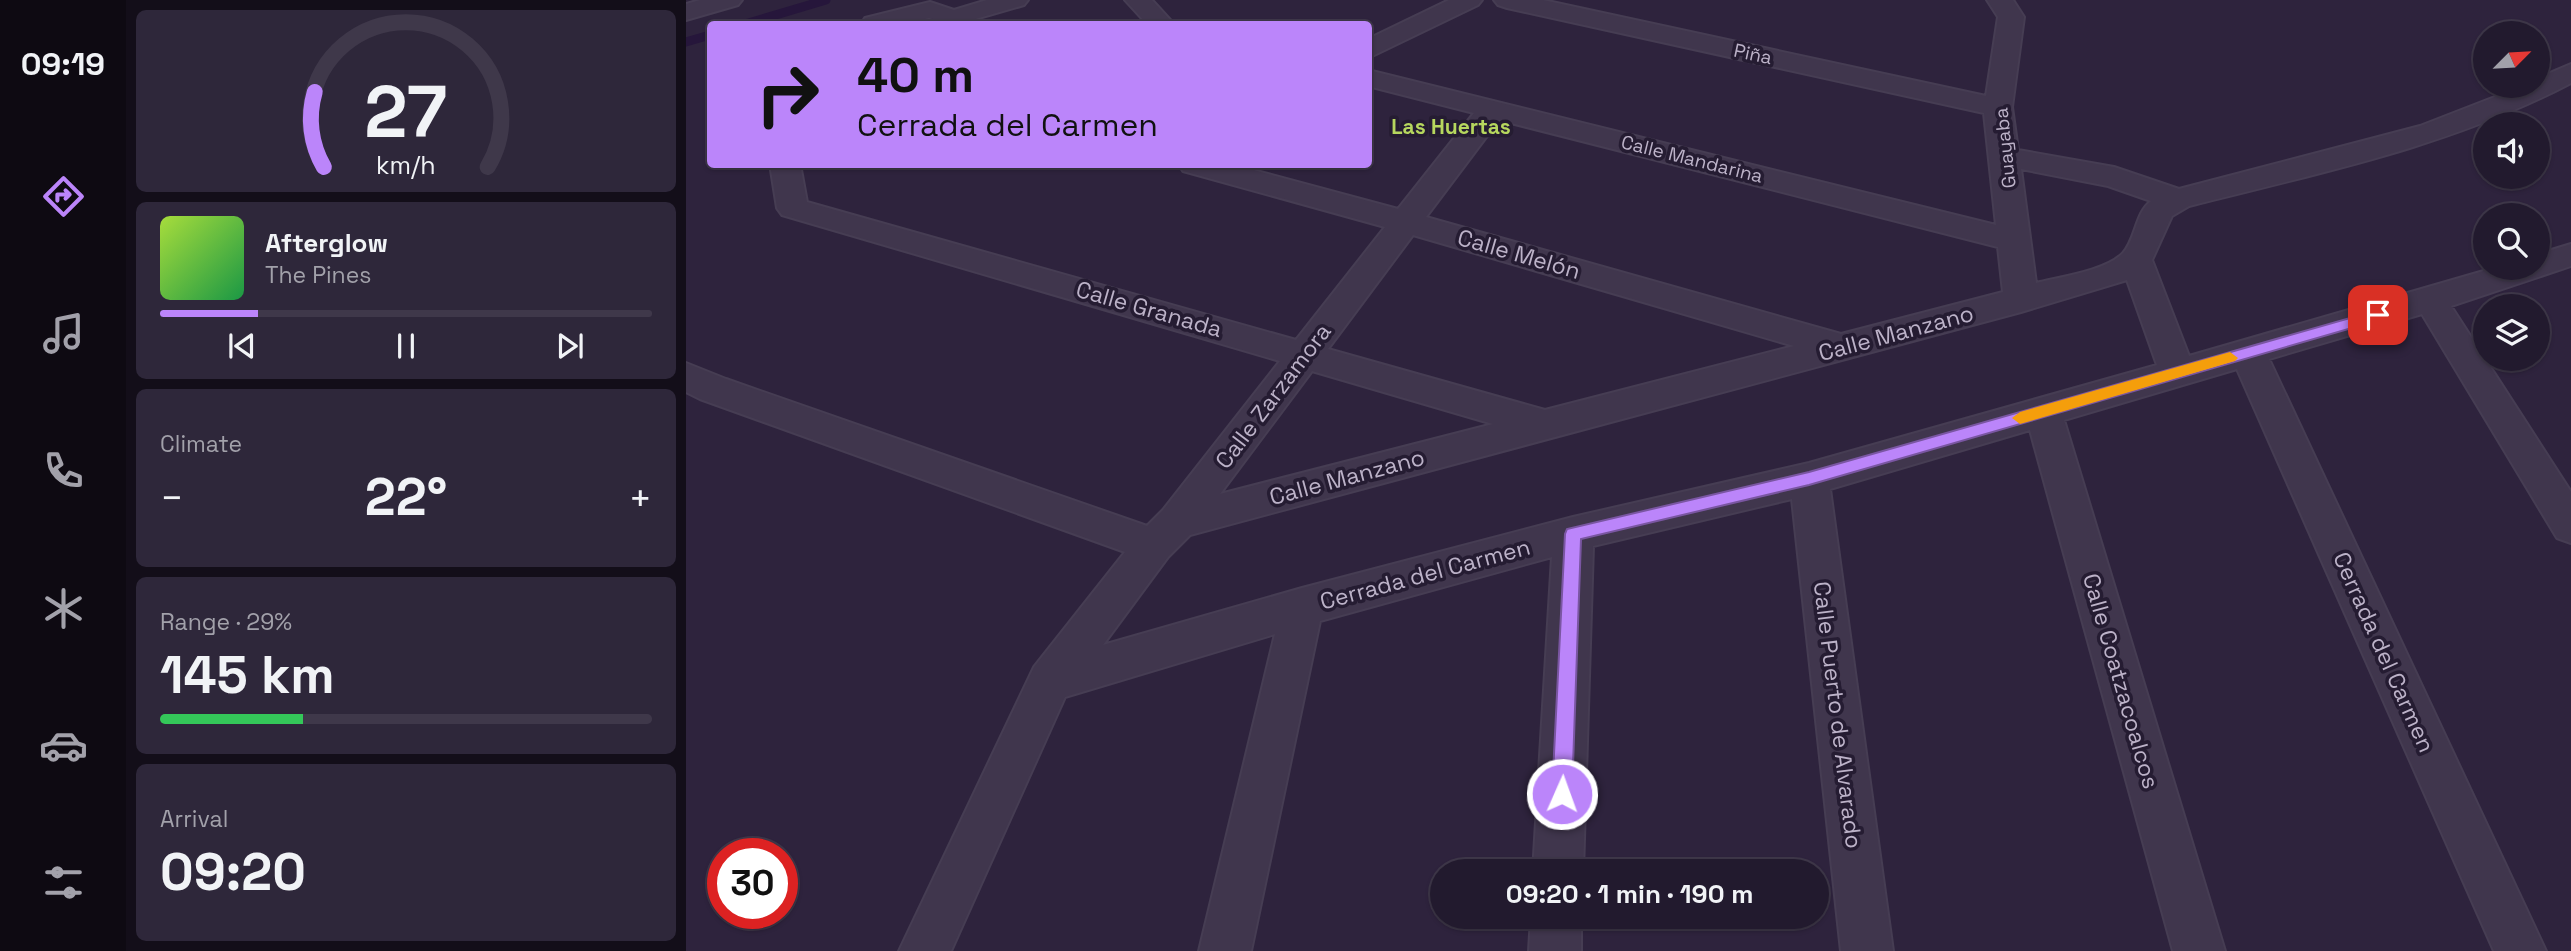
<!DOCTYPE html>
<meta charset="utf-8">
<style>
body{margin:0;font-family:"Space Grotesk",sans-serif;background:#2e273a;color:#f1f3f6;height:100vh;display:flex;flex-direction:column;font-size:26px;white-space:nowrap}
*{box-sizing:border-box;margin:0}
p{font-size:23px;color:#a2a1aa}
.icon{flex:none;width:38px;height:38px;fill:none;stroke:currentColor;stroke-width:2;stroke-linecap:round;stroke-linejoin:round}
.map{position:relative;flex:1;overflow:hidden}
.side{display:flex;flex-direction:column;gap:10px;padding:10px;background:#130e19;width:560px}
.side>*{flex:none}
.banner{position:absolute;left:21px;top:21px;width:665px;height:147px;border-radius:7px;box-shadow:0 2px 5px #0004,0 0 0 2px #3f384a;background:#bb85fa;color:#111;overflow:hidden}
.needle{width:46px;rotate:66deg}
.fabs{position:absolute;left:1787px;top:21px;display:grid;gap:14px}
.fabs a{display:grid;place-items:center;width:77px;height:77px;border-radius:50%;background:#221a2e;box-shadow:0 2px 5px #0004,0 0 0 2px #3f384a;font-size:35px}
.speed{position:absolute;left:21px;top:838px;display:flex;gap:14px;font-size:35px;font-weight:700;text-align:center}
.speed>*{display:grid;place-content:center;width:91px;height:91px;border-radius:50%;background:#221a2e;box-shadow:0 2px 5px #0004,0 0 0 2px #3f384a;line-height:1}
.speed .limit{border:10px solid #d22;background:#fff;color:#111}
.pin{position:absolute;display:grid;place-items:center;width:60px;height:60px;color:#fff;margin:-30px;border-radius:14px;box-shadow:0 4px 10px #0006}
.me{position:absolute;width:77px;margin:-38px;rotate:2deg;stroke-linejoin:round;filter:drop-shadow(0 0 5px #0008)}
.turn{display:flex;align-items:center;gap:24px;height:147px;padding:0 35px;font-size:32px}
.turn .icon{width:91px;height:91px;stroke-width:2.5}
.turn b{display:block;font-size:49px;line-height:60px}
.big{font-size:52px;font-weight:700;line-height:1.1}
.side .widget{flex:1;display:flex;flex-direction:column;justify-content:center;gap:10px;min-width:0;padding:0 24px;border-radius:10px;background:#2e273a}
.side .dial{align-items:center;gap:0}
.dial svg{height:182px;overflow:visible;fill:none;stroke:#3f384a;stroke-width:7;stroke-linecap:round;text-anchor:middle}
.dial text{fill:#f1f3f6;stroke:none}
.song{display:flex;align-items:center;gap:21px}
.cover{width:84px;height:84px;border-radius:10px;background:linear-gradient(135deg,hsl(80 70% 55%),hsl(140 70% 35%))}
.played{height:7px;border-radius:4px;background:linear-gradient(90deg,#bb85fa 20%,#3f384a 20%)}
.keys{display:flex;justify-content:space-around;direction:ltr}
.heat{display:flex;justify-content:space-between;align-items:center;font-size:38px;direction:ltr}
.charge{height:10px;border-radius:5px;background:linear-gradient(90deg,#34c759 29%,#3f384a 0)}
.trip{position:absolute;left:744px;top:859px;width:399px;height:70px;border-radius:35px;background:#221a2e;box-shadow:0 2px 5px #0004,0 0 0 2px #3f384a;font-weight:700;line-height:70px;text-align:center}
main{display:flex;flex:1;min-height:0}
.tabs{display:flex;flex-direction:column;width:126px;justify-content:space-around;align-items:center;background:#0e0a12;color:#a2a1aa}
.tabs .icon{width:49px;height:49px}
.tabs .current{color:#bb85fa}
.tabs b{font-size:32px;color:#f1f3f6}
.map>svg:first-child{display:block}
</style>
<main>
<nav class="tabs">
<b>09:19</b>
<svg class="icon current" aria-label="directions" viewBox="0 0 24 24"><path d="M12 3l9 9-9 9-9-9zM9 14v-3h6M13 9l2 2-2 2"/></svg>
<svg class="icon" aria-label="music" viewBox="0 0 24 24"><path d="M9 18V5l10-2v13"/><circle cx="6" cy="18" r="3"/><circle cx="16" cy="16" r="3"/></svg>
<svg class="icon" aria-label="phone" viewBox="0 0 24 24"><path d="M5 4h4l2 5-3 2q2 4 5 5l2-3 5 2v4C11 20 4 13 5 4z"/></svg>
<svg class="icon" aria-label="climate" viewBox="0 0 24 24"><path d="M12 3v18M4 7l16 10M4 17L20 7"/></svg>
<svg class="icon" aria-label="car" viewBox="0 0 24 24"><path d="M5 17H2v-5l4-1 3-4h7l3 4 3 1v5h-3M9 17h6M6 11h13"/><circle cx="7" cy="17" r="2"/><circle cx="17" cy="17" r="2"/></svg>
<svg class="icon" aria-label="filters" viewBox="0 0 24 24"><path d="M4 7h16M4 17h16"/><circle cx="9" cy="7" r="2"/><circle cx="15" cy="17" r="2"/></svg>
</nav>
<section class="side">
<div class="widget dial"><svg viewBox="0 0 100 80">
<path d="M14 69A42 42 0 1 1 86 69"/>
<path d="M14 69A42 42 0 0 1 10 36" stroke="#bb85fa"/>
<text x="50" y="56" font-size="32" font-weight="700">27</text>
<text x="50" y="72" font-size="11">km/h</text>
</svg></div>
<div class="widget">
<div class="song"><i class="cover"></i><div><b>Afterglow</b><p>The Pines</p></div></div>
<div class="played"></div>
<div class="keys"><svg class="icon" aria-label="previous" viewBox="0 0 24 24"><path d="M18 5L8 12l10 7zM5 5v14"/></svg><svg class="icon" aria-label="pause" viewBox="0 0 24 24"><path d="M8 5v14M16 5v14"/></svg><svg class="icon" aria-label="next" viewBox="0 0 24 24"><path d="M6 5l10 7-10 7zM19 5v14"/></svg></div>
</div>
<div class="widget"><p>Climate</p>
<div class="heat"><a>−</a><b class="big">22°</b><a>+</a></div>
</div>
<div class="widget"><p>Range · 29%</p><b class="big">145 km</b><div class="charge"></div></div>
<div class="widget"><p>Arrival</p><b class="big">09:20</b></div>
</section>
<div class="map">
<svg width="1885" height="951" viewBox="0 0 1885 951">
<rect width="100%" height="100%" fill="#2e233d"/>
<g fill="none" stroke-linecap="round" stroke-linejoin="round">
<path stroke="#26163b" stroke-width="9" d="M59,24l81,-24
M0,42l24,-7"/>
<defs>
<path id="minor" d="M14,0h42l-4,5 -52,15v-16z
M301,0h41l-4,5 -66,19h-10l-19,-6 -26,6h-42l4,-6 65,-16 24,8z
M439,0h27l22,24h-27z
M763,0h33l-4,5 -110,53v-19z
M808,0h49l443,96 12,-79 -11,-17h26l11,17 -12,90 6,43 96,17 65,22 241,-63 103,-40h15v-8l33,-14v19c-120,63 -252,90 -382,123l-17,10 -20,44 37,96 305,-88h44v-14l33,-10v22l-120,40 120,186v51l-14,-5 -135,-224 -153,45 277,592h-52l-257,-582 -173,51 161,531h-52l-143,-521 -200,59 63,462h-52l-49,-452 -199,47 -10,326h-50l19,-315 -232,64 -69,330h-52l76,-317 -210,63 -114,254h-52l135,-284 91,-115 -425,-153 -14,-7v-29l40,16 421,147 16,-16 117,-149 -498,-146 -5,-7 -7,-44h30l7,38 489,138 89,-113 -202,-56 -4,-7h52l167,45 76,-96 -106,-27v-16l628,155 -12,-112 -477,-105 -9,-3zM813,120l499,127 5,45 -162,42 -415,-117zM1335,169l87,17 43,15c-16,12 -15,38 -28,52 -17,18 -64,24 -87,30zM727,235l381,111 -249,64 -217,-61zM1441,280l30,85 -348,98 -236,54 -271,71 -199,57 65,-88 22,-22 831,-223zM626,371l181,53 -273,70z
M845,917h50v34h-52z"/>
</defs>
<use href="#minor" stroke="#463d53" stroke-width="4"/>
<use href="#minor" fill="#40364d" fill-rule="evenodd"/>
</g>
<path fill="#bb85fa" stroke="#7a56a2" stroke-width="2" d="M1692,310l5,2v7l-574,166 -228,54 -9,255 -3,6 -7,3 -7,-3 -3,-6 13,-260 2,-5 242,-57z"/>
<path fill="#f59e0b" d="M1544,352l8,6 -3,3 -215,63 -8,-6 8,-6z"/>
<g text-anchor="middle" dominant-baseline="central" stroke-width="7" stroke-linejoin="round" paint-order="stroke">
<g font-size="19" fill="#bcb2c8" stroke="#251c32">
<text transform="translate(1067 54) rotate(12)">Piña</text>
<text transform="translate(1319 148) rotate(-96)">Guayaba</text>
<text transform="translate(1006 159) rotate(14)">Calle Mandarina</text>
</g>
<g font-size="21" font-weight="bold" fill="#b6d75e" stroke="#251c32">
<text x="765" y="126">Las Huertas</text>
</g>
<g font-size="23" fill="#bcb2c8" stroke="#251c32">
<text transform="translate(833 254) rotate(16)">Calle Melón</text>
<text transform="translate(463 309) rotate(16)">Calle Granada</text>
<text transform="translate(1210 333) rotate(-15)">Calle Manzano</text>
<text transform="translate(587 396) rotate(-53)">Calle Zarzamora</text>
<text transform="translate(661 477) rotate(-15)">Calle Manzano</text>
<text transform="translate(739 574) rotate(-15)">Cerrada del Carmen</text>
<text transform="translate(1698 652) rotate(66)">Cerrada del Carmen</text>
<text transform="translate(1435 681) rotate(74)">Calle Coatzacoalcos</text>
<text transform="translate(1152 715) rotate(83)">Calle Puerto de Alvarado</text>
</g>
</g>
</svg>
<div class="fabs">
<a><svg class="needle" viewBox="-14 -14 28 28"><path d="M0-13l5 13h-10z" fill="#e53935"/><path d="M0 13l5-13h-10z" fill="#a2a1aa"/></svg></a>
<a><svg class="icon" aria-label="sound" viewBox="0 0 24 24"><path d="M4 9h4l5-4v14l-5-4H4zM17 9q2 3 0 6"/></svg></a>
<a><svg class="icon" aria-label="search" viewBox="0 0 24 24"><circle cx="10" cy="10" r="6"/><path d="M15 15l6 6"/></svg></a>
<a><svg class="icon" aria-label="layers" viewBox="0 0 24 24"><path d="M12 4l9 5-9 5-9-5zM3 14l9 5 9-5"/></svg></a>
</div>
<div class="speed"><div class="limit">30</div></div>
<div class="pin" style="left:1692px;top:315px;background:#d93025"><svg class="icon" aria-label="arrive" viewBox="0 0 24 24"><path d="M6 21V4h12l-3 4 3 4H6"/></svg></div>
<svg class="me" style="left:876px;top:794px" viewBox="-20 -20 40 40"><circle r="17" fill="#bb85fa" stroke="#fff" stroke-width="3"/><path d="M0-11L8 9 0 5-8 9z" fill="#fff"/></svg>
<div class="trip">09:20 · 1 min · 190 m</div>
<div class="banner">
<div class="turn"><svg class="icon" aria-label="right" viewBox="0 0 24 24"><path d="M7 20v-9h11M14 6l5 5-5 5"/></svg><div><b>40 m</b>Cerrada del Carmen</div></div>
</div>
</div>
</main>
